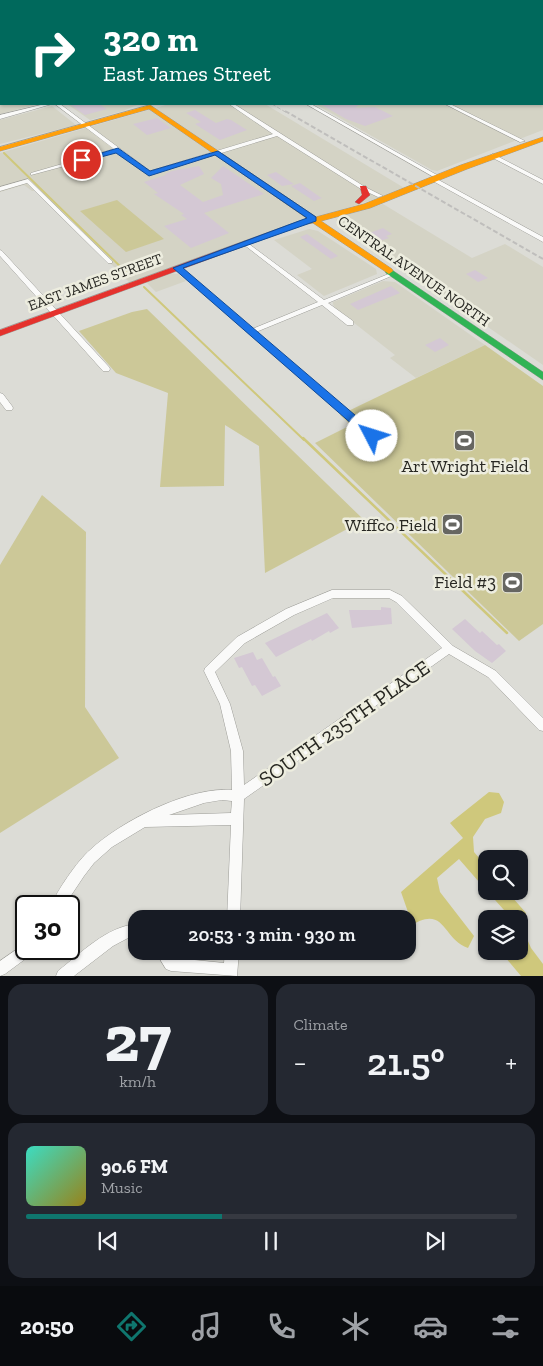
<!DOCTYPE html>
<meta charset="utf-8">
<style>
body{margin:0;font-family:"Zilla Slab",serif;background:#242831;color:#f1f3f6;height:100vh;display:flex;flex-direction:column;font-size:19px;white-space:nowrap}
*{box-sizing:border-box;margin:0}
p{font-size:16px;color:#9ea1a6}
.icon{flex:none;width:28px;height:28px;fill:none;stroke:currentColor;stroke-width:2;stroke-linecap:round;stroke-linejoin:round}
.map{position:relative;height:976px;overflow:hidden}
.drawer{display:flex;flex-direction:column;gap:8px;padding:8px;background:#0d0f14;flex:1}
.drawer>*{flex:none}
.banner{position:absolute;left:0px;top:0px;width:544px;height:105px;box-shadow:0 1px 4px #0004;background:#00695c;color:#fff;overflow:hidden}
.tools{position:absolute;left:478px;top:850px;display:grid;gap:10px}
.tools a{display:grid;place-items:center;width:50px;height:50px;border-radius:10px;background:#171b24;box-shadow:0 1px 4px #0004;font-size:25px}
.speed{position:absolute;left:15px;top:895px;display:flex;gap:10px;font-size:25px;font-weight:700;text-align:center}
.speed>*{display:grid;place-content:center;width:65px;height:65px;border-radius:50%;background:#171b24;box-shadow:0 1px 4px #0004;line-height:1}
.speed .limit{border:2px solid #111;border-radius:8px;background:#fff;color:#111}
.pin{position:absolute;display:grid;place-items:center;width:42px;height:42px;color:#fff;margin:-21px;border:2px solid #fff;border-radius:50%;box-shadow:0 1px 5px #0007}
.me{position:absolute;width:55px;margin:-28px;rotate:310deg;stroke-linejoin:round;filter:drop-shadow(0 0 4px #0008)}
.turn{display:flex;align-items:center;gap:18px;height:105px;padding:0 20px;font-size:22px}
.turn .icon{width:65px;height:65px;stroke-width:2.5}
.turn b{display:block;font-size:35px;line-height:42px}
.big{font-size:38px;font-weight:600;line-height:1.1}
.drawer .card{flex:1;display:flex;flex-direction:column;justify-content:center;gap:8px;min-width:0;padding:0 18px;border-radius:15px;background:#242831}
.drawer .dial{align-items:center;gap:0}
.dial b{font-size:65px;line-height:1}
.song{display:flex;align-items:center;gap:15px}
.cover{width:60px;height:60px;border-radius:8px;background:linear-gradient(135deg,hsl(170 70% 55%),hsl(50 70% 35%))}
.played{height:5px;border-radius:2px;background:linear-gradient(90deg,#0f766e 40%,#363941 40%)}
.keys{display:flex;justify-content:space-around;direction:ltr}
.heat{display:flex;justify-content:space-between;align-items:center;font-size:28px;direction:ltr}
.drawer .tiles{flex:1;display:grid;gap:8px;grid-template-columns:1fr 1fr}
.card:last-child{grid-column:span 2}
.trip{position:absolute;left:128px;top:910px;width:288px;height:50px;border-radius:15px;background:#171b24;box-shadow:0 1px 4px #0004;font-weight:600;line-height:50px;text-align:center}
.tab-bar{display:flex;height:80px;justify-content:space-around;align-items:center;background:#090b0e;color:#9ea1a6}
.tab-bar .icon{width:35px;height:35px}
.tab-bar .selected{color:#0f766e}
.tab-bar b{font-size:22px;color:#f1f3f6}
.map>svg:first-child{display:block}
</style>
<div class="map">
<svg width="543" height="976" viewBox="0 0 543 976">
<rect width="100%" height="100%" fill="#dcdcd6"/>
<path fill="#d4d3c5" d="M0,90l1,14h38l-39,10z
M543,98v32l-106,41 -5,-1 -117,-66h227z
M67,104h69l1,1 -14,6 -33,9z
M169,104h96l141,85 -93,30 -182,65 -93,-93h-6l-8,-6 -24,7v-39z
M52,106l24,19 -76,19v-24z
M383,204l89,54 33,-14 38,23v98l-206,-142 -1,-3 3,-3z
M309,229l9,2 58,38 1,5 -53,22 -27,-21 15,-6 -38,-29z
M168,273l10,1 8,7 -30,11 -11,-11z
M383,281l12,1 90,63 -69,33 -26,-20 5,-3 -60,-47 -2,-4v-2z"/>
<path fill="#ccc898" d="M117,200l47,39 -38,13 -46,-41z
M147,309l217,211 -99,53 -6,-127 -34,-21 -1,61 -64,1 8,-94 -52,-20 -37,-42 53,-19z
M485,345l58,41v238l-24,17 -204,-198 36,-18 -11,-10z
M42,495l44,37 -1,175 34,51 -119,75v-268z"/>
<path fill="#cfc87c" d="M489,792l10,1 5,9 -3,11 -16,6 -12,18 1,15 12,14v24l-27,-31 -22,19 3,14 34,44 -6,12c-27,-9 -22,-47 -62,-19v-10h-6l8,-7 -7,-20 62,-54 -13,-15z
M487,891h20l19,22 -2,19 7,16 12,16v12h-22l-21,-25h19v-32h-7z"/>
<g fill="none" stroke-linecap="round" stroke-linejoin="round">
<path stroke="#cfc87c" stroke-width="2" d="M4,153l126,123
M144,287l160,153"/>
<path stroke="#cfc87c" stroke-width="2.5" d="M303,438l204,195"/>
</g>
<path fill="#d4c8d4" d="M69,104h30l8,5 -22,6z
M320,104h39l-3,4 19,-1 18,9 -28,10 -19,-7z
M195,110l21,13 11,-4 4,1 16,10 -27,10 -25,-16 6,-2 -15,-9z
M157,118l14,10 -24,7 -14,-11z
M199,166l5,8 -24,11 23,17 20,-7 -2,-11 -10,-6 12,-12 41,28 -60,19 25,20 -38,15 -27,-22 23,-7 -6,-4 3,-1 -30,-20 4,-1 -14,-11 22,-7 -1,-1 7,-3z
M276,172l18,12 -12,2 -15,-11z
M300,183l20,14 2,1 -8,3 -23,-15z
M383,228l9,6 -6,2 3,2 -18,6 -12,-7z
M307,234l31,22 -7,3 -31,-22z
M475,270l13,8 -10,4 -12,-8z
M391,286l9,7 -42,17 -8,-6z
M440,338l9,7 -14,7 -10,-7z
M381,607l10,1 1,16 -40,4 -3,-18h32z
M327,613l12,15 -9,5 -1,-2 -17,10 -1,-2 -35,18 -11,-14z
M465,619l15,14 2,-2 15,14 2,-1 7,7 -14,12 -17,-12 -23,-22z
M253,652l4,8 5,-2 11,19 2,-1 6,10 -19,10 -7,-11 -3,1 -10,-19 -3,1 -5,-10z"/>
<g fill="none" stroke-linecap="round" stroke-linejoin="round">
<defs>
<path id="street" d="M57,0h5l1,1h-5z
M0,5h1v2h-1z
M0,26h1v3h-1z
M0,59h1v3h-1z
M0,87h1v2h-1z
M45,104h7l-52,15v-4z
M55,104h5l90,67 123,-37 -44,-30h5l131,83 18,9 -5,1 -17,-8 -84,-53 -128,39 -32,-23 -86,23v-2l83,-24z
M306,104h5l126,71 -5,1z
M445,104h5l75,37 -5,1z
M493,154l50,26v4l-52,-27 -1,-1z
M431,178h4l108,59v5l-112,-62z
M28,179l84,82v2h-4l-81,-80 -27,8v-4z
M245,241l79,59 67,-27 2,-1 3,2 -68,29 25,18v4h-6l-25,-20 -66,27 119,102 1,2 -1,2h-6l-195,-170 1,-1h4l73,62 66,-27 -75,-58 -1,-1z
M0,250l2,1 107,116 1,2 -1,2h-6l-103,-115z
M0,393l3,1 9,12 1,2 -1,2h-6l-6,-8z
M332,590h58l12,6 51,50 43,25 47,47v13l-4,-1 -51,-53 -39,-23 -205,145 -4,120h-13l4,-94 -86,2 -33,20 -18,16 -10,13 -20,30h-13c5,-14 27,-46 39,-56 31,-29 100,-64 142,-60l-1,-39 -11,-47 -16,-33 1,-3 32,-31 49,-28zM333,598h56l7,4 46,46 -198,137 -1,-34 -13,-47 -15,-32 30,-29 49,-28zM222,800l10,1 -1,12 -62,2 35,-12z
M136,924v12l-8,2 -15,8 -39,30h-18l2,-5c23,-18 48,-44 78,-47z
M26,943v6h8l-2,5 -27,20 -5,2v-15z
M155,951h15l5,7 49,5 1,-12h14l-2,25 -66,-5 -5,-2z"/>
<path id="fast" d="M0,8l1,1v2l-1,1z
M389,268l154,104v8l-157,-107 -1,-2z"/>
<path id="slow" d="M150,105l166,112 48,-13 97,-39 82,-28v4l-76,28 -97,39 -49,13 71,48 1,2 -4,3 -76,-51 -13,2v-4l8,-2 -159,-110 -149,42v-4z"/>
<path id="jam" d="M326,0h7l1,1h-6z
M542,95h1v4h-1z
M360,186h6l4,9 -11,9 -4,-2 7,-7z
M300,221l7,2 -307,113v-6z"/>
</defs>
<use href="#street" stroke="#9d9d98" stroke-width="1"/>
<use href="#fast" stroke="#9d9d98" stroke-width="1"/>
<use href="#slow" stroke="#9d9d98" stroke-width="1"/>
<use href="#jam" stroke="#9d9d98" stroke-width="1"/>
<use href="#street" fill="#fafaf9" fill-rule="evenodd"/>
<use href="#fast" fill="#30b455" fill-rule="evenodd"/>
<use href="#slow" fill="#ff9f0a" fill-rule="evenodd"/>
<use href="#jam" fill="#e5322d" fill-rule="evenodd"/>
<path stroke="#bfbebc" stroke-width="1" stroke-dasharray="4 2" stroke-linecap="butt" d="M95,0l3,1
M524,0l4,1
M272,104l15,9"/>
<path stroke="#bfbebc" stroke-width="2" stroke-dasharray="5 2.5" stroke-linecap="butt" d="M285,111l258,148"/>
</g>
<path fill="#1a73e8" stroke="#114b97" d="M118,148l32,23 68,-20 98,66v4l-133,47 193,165 2,3 -2,3h-7l-196,-171 134,-50 -92,-63 -66,21 -33,-23 -34,9 -4,-2z"/>
<defs>
<symbol id="stadium-square" viewBox="-11 -11 22 22"><rect x="-9" y="-9" width="18" height="18" rx="4" fill="#666661" stroke="#ededdf"/><path d="M0-5a6.5 5 0 1 0 0 10a6.5 5 0 1 0 0-10ZM-3.5-1.8h7v3.6h-7Z" fill="#fff"/></symbol>
</defs>
<g fill-rule="evenodd">
<use href="#stadium-square" x="452" y="428" width="25" height="25"/>
<use href="#stadium-square" x="440" y="512" width="25" height="25"/>
<use href="#stadium-square" x="500" y="570" width="25" height="25"/>
</g>
<g text-anchor="middle" dominant-baseline="central" stroke-width="5" stroke-linejoin="round" paint-order="stroke">
<g font-size="15" fill="#272722" stroke="#ededdf">
<text transform="translate(414 271) rotate(35)">CENTRAL AVENUE NORTH</text>
<text transform="translate(95 282) rotate(-20)">EAST JAMES STREET</text>
</g>
<g font-size="18" fill="#272722" stroke="#ededdf" text-anchor="end">
<text x="465" y="466" text-anchor="middle">Art Wright Field</text>
<text x="437" y="525">Wiffco Field</text>
<text x="496" y="582">Field #3</text>
</g>
<g font-size="21" fill="#272722" stroke="#ededdf">
<text transform="translate(344 723) rotate(-35)">SOUTH 235TH PLACE</text>
</g>
</g>
</svg>
<div class="tools">
<a><svg class="icon" aria-label="search" viewBox="0 0 24 24"><circle cx="10" cy="10" r="6"/><path d="M15 15l6 6"/></svg></a>
<a><svg class="icon" aria-label="layers" viewBox="0 0 24 24"><path d="M12 4l9 5-9 5-9-5zM3 14l9 5 9-5"/></svg></a>
</div>
<div class="speed"><div class="limit">30</div></div>
<div class="pin" style="left:82px;top:160px;background:#d93025"><svg class="icon" aria-label="arrive" viewBox="0 0 24 24"><path d="M6 21V4h12l-3 4 3 4H6"/></svg></div>
<svg class="me" style="left:372px;top:436px" viewBox="-20 -20 40 40"><circle r="19" fill="#fff"/><path d="M0-13L10 11 0 6-10 11z" fill="#1a73e8"/></svg>
<div class="trip">20:53 · 3 min · 930 m</div>
<div class="banner">
<div class="turn"><svg class="icon" aria-label="right" viewBox="0 0 24 24"><path d="M7 20v-9h11M14 6l5 5-5 5"/></svg><div><b>320 m</b>East James Street</div></div>
</div>
</div>
<section class="drawer">
<div class="tiles">
<div class="card dial"><b>27</b><p>km/h</p></div>
<div class="card"><p>Climate</p>
<div class="heat"><a>−</a><b class="big">21.5°</b><a>+</a></div>
</div>
<div class="card">
<div class="song"><i class="cover"></i><div><b>90.6 FM</b><p>Music</p></div></div>
<div class="played"></div>
<div class="keys"><svg class="icon" aria-label="previous" viewBox="0 0 24 24"><path d="M18 5L8 12l10 7zM5 5v14"/></svg><svg class="icon" aria-label="pause" viewBox="0 0 24 24"><path d="M8 5v14M16 5v14"/></svg><svg class="icon" aria-label="next" viewBox="0 0 24 24"><path d="M6 5l10 7-10 7zM19 5v14"/></svg></div>
</div>
</div>
</section>
<nav class="tab-bar">
<b>20:50</b>
<svg class="icon selected" aria-label="directions" viewBox="0 0 24 24"><path d="M12 3l9 9-9 9-9-9zM9 14v-3h6M13 9l2 2-2 2"/></svg>
<svg class="icon" aria-label="music" viewBox="0 0 24 24"><path d="M9 18V5l10-2v13"/><circle cx="6" cy="18" r="3"/><circle cx="16" cy="16" r="3"/></svg>
<svg class="icon" aria-label="phone" viewBox="0 0 24 24"><path d="M5 4h4l2 5-3 2q2 4 5 5l2-3 5 2v4C11 20 4 13 5 4z"/></svg>
<svg class="icon" aria-label="climate" viewBox="0 0 24 24"><path d="M12 3v18M4 7l16 10M4 17L20 7"/></svg>
<svg class="icon" aria-label="car" viewBox="0 0 24 24"><path d="M5 17H2v-5l4-1 3-4h7l3 4 3 1v5h-3M9 17h6M6 11h13"/><circle cx="7" cy="17" r="2"/><circle cx="17" cy="17" r="2"/></svg>
<svg class="icon" aria-label="filters" viewBox="0 0 24 24"><path d="M4 7h16M4 17h16"/><circle cx="9" cy="7" r="2"/><circle cx="15" cy="17" r="2"/></svg>
</nav>
